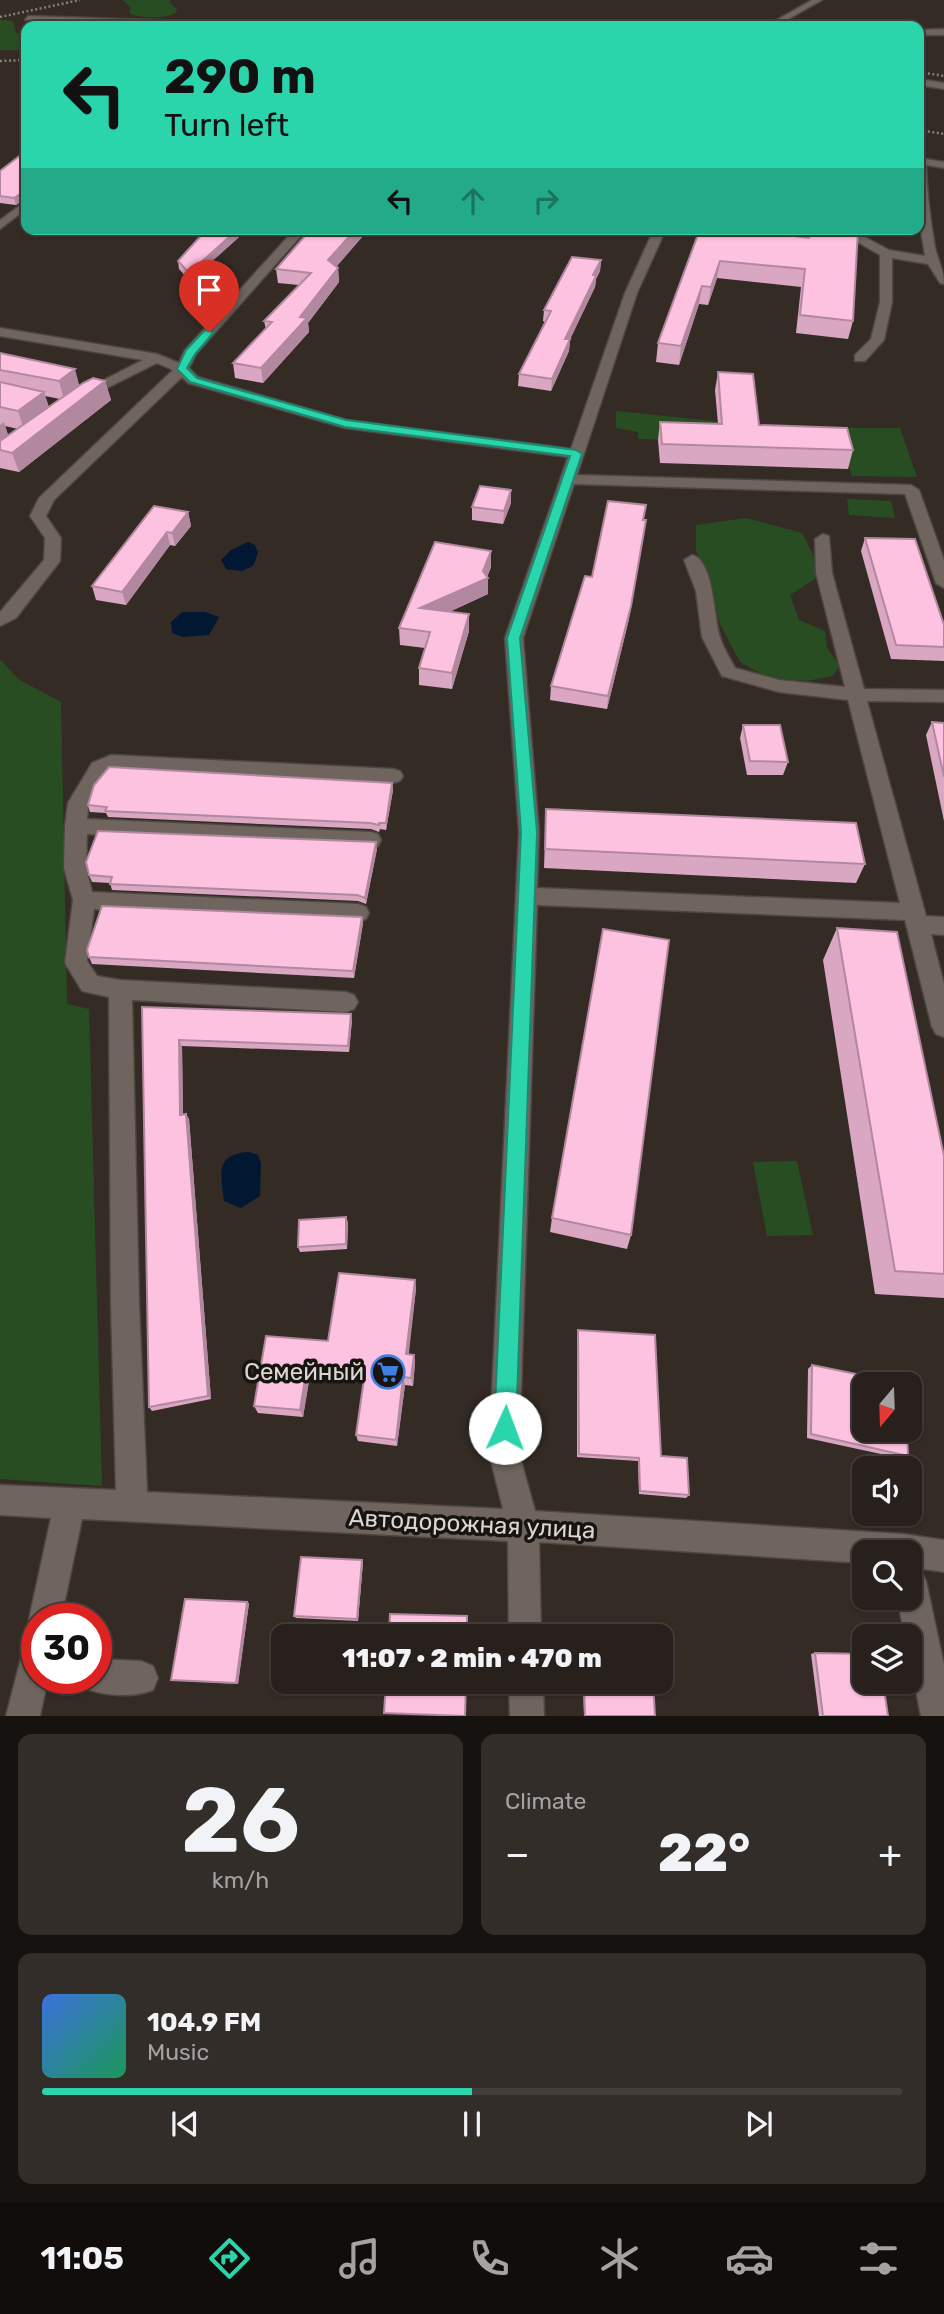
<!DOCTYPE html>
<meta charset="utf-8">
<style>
body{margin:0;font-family:Rubik,sans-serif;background:#332d29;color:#f1f3f6;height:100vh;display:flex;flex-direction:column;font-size:26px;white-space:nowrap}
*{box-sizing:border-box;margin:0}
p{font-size:23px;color:#a4a3a3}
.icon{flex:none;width:38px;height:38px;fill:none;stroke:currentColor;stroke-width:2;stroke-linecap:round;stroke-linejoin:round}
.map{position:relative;height:1716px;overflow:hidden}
.sheet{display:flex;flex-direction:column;gap:18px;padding:18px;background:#15120f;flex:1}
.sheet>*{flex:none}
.guide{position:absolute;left:21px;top:21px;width:903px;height:214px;border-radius:14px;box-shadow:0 2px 5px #0004,0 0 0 2px #433e3b;background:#2bd5ac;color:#111;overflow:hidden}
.needle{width:46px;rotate:199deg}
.tools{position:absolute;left:852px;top:1372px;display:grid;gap:14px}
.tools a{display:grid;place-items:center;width:70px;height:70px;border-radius:14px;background:#27201c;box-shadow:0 2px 5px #0004,0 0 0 2px #433e3b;font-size:35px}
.speed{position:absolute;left:21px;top:1603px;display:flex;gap:14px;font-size:35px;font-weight:700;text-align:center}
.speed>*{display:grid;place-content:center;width:91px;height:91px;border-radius:50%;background:#27201c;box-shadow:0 2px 5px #0004,0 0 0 2px #433e3b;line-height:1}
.speed .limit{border:10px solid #d22;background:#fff;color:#111}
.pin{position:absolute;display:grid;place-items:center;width:60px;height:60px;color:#fff;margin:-72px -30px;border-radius:50% 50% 50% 0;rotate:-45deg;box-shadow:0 0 7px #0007}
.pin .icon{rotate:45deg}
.me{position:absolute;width:77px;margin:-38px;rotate:2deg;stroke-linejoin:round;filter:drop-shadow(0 0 5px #0008)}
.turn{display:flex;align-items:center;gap:24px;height:147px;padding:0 28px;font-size:32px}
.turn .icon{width:91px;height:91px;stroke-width:2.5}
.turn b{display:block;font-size:49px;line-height:60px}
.lanes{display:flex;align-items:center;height:66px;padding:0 28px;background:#0003;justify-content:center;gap:35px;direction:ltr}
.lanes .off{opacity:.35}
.big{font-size:52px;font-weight:800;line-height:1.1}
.sheet .tile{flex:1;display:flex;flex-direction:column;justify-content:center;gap:10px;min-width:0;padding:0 24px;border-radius:14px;background:#332d29}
.sheet .dial{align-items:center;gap:0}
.dial b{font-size:91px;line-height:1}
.song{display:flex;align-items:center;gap:21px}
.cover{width:84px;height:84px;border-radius:10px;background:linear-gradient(135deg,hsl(220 70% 55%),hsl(150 70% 35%))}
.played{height:7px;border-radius:4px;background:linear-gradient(90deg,#2bd5ac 50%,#433e3b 50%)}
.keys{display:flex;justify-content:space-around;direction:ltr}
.heat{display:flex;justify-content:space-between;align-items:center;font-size:38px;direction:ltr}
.sheet .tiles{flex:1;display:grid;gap:18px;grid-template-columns:1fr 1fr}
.tile:last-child{grid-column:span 2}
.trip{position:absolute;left:271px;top:1624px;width:402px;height:70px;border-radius:14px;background:#27201c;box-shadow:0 2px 5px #0004,0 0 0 2px #433e3b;font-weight:800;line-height:70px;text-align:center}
.tab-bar{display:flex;height:112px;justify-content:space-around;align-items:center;background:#100d0b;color:#a4a3a3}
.tab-bar .icon{width:49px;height:49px}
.tab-bar .selected{color:#2bd5ac}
.tab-bar b{font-size:32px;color:#f1f3f6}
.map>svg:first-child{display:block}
</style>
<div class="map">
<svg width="944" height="1716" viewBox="0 0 944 1716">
<rect width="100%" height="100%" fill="#342b25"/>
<path fill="#284d22" d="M123,0h49l-3,2 8,7 -1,4c-14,6 -29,5 -44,2l-3,-3 2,-4z
M0,20l13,1 3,12 10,1v16h-26z
M616,411l167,17h117l17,49 -65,-1 -10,-30 -204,-7v-7l-22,-4z
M847,499l44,2 4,17 -46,-3z
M746,518l56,15 13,26v20l-25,16 9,25 26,11 2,17 13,18 -8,10 -25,5 -38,-3 -29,-16 -20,-38 -8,-37 -16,-36v-26z
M0,659l18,20 43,23 6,302 22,5 13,477 -102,-7z
M797,1161l16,74 -46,1 -14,-74z"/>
<path fill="#021832" d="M248,542l7,3 3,8 -5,13 -11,5 -16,-2 -5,-9 10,-10z
M182,612h23l14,5 -10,18 -26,2 -11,-4 -1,-11z
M249,1152l9,3 3,8 -1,33 -19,12 -17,-7c-3,-26 -10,-47 25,-49z"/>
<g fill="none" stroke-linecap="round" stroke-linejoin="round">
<defs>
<path id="minor" d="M812,0h10l-46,26h-10z
M28,16l241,8 4,2 -248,-6z
M944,29v6h-25v-5z
M919,79l25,4v6l-25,-4z
M919,158l25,4v6l-18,-3c1,28 4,54 9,82 3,14 9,23 9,37l-4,-1 -12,-19 -36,-6v44l-8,38 -19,21h-10v-6l16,-16 9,-37v-47l-45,-26h15l39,21 36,6 -6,-37z
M26,201v8l-26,20v-9z
M295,229h12l-111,125 -7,14 9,9 148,43 225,29 54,-156 29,-64h12l-29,64 -60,182 334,10 8,5 25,70v28l-8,-5 -31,-89 -331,-10 -51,154 16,194 -2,56 363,15 -52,-203 -69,-8 -57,-16 -20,-39 -6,-46 -12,-31 8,-5c22,5 22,64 28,82 3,11 10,21 15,31l44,12 66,7 -29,-114 -1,-34 8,-5 6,2 3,37 32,116 80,1v12l-77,-1 59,215 18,1v18l-13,-1 13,50v53l-8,-3 -4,-7 -27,-107 -368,-15 -18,548 16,58 368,23 41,6v32l-27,-4 4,2 5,11 18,84v51h-23l-11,-55v-25h-5l-8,-38h13v-46h-46v11l-325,-21 2,94h-32l-1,-95 -426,-22 -21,100h-24v13l-4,-1 -4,-12 22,-101 -51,-3v-30l116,5 -5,-186 -2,-307 -27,-6 -17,-28 8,-63 -9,-32 1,-42 3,-23 24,-40 19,-8 282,14 7,2 3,5 -3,5 -7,2 -279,-14c-17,9 -26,32 -27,50l284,13 7,2 3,6 -3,6 -7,2 -284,-14 -1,34 6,24 266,12 8,3 3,6 -3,6 -8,3 -264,-13 -7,52 10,15 23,4 226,12 8,3 4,7 -4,7 -8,3 -214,-12 7,304 8,188 356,17 -14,-56 30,-621 -14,-194 63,-181 -223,-29 -157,-45 -6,-6 -128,123 -8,16 15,22 -1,23 -44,57 -16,8v-14l44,-52 1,-22 -15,-22 9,-18 134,-128 -16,-7 -76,38 -7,-4 2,-3 67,-34 -143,-24v-8l157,26 22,9 6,-13z
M37,1639v39h11l-8,38h-34l19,-73z
M96,1659l45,2 12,5 5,12 -5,12c-20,8 -49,6 -69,-2l-4,-10h16z
M509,1682h34l1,34h-34z"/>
</defs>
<use href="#minor" stroke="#4d4641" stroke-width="3"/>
<use href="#minor" fill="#6f645e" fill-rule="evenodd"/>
<path stroke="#867e79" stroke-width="2.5" stroke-dasharray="2 2.5" stroke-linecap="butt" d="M0,17l80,-17
M0,61l26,-1
M919,72l25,4
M919,130l25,4"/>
</g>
<path fill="#daa7c2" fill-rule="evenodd" d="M26,147v51l-10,7 -16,-2v-32l23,-17 -1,-3z
M207,229h41l-58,52 -11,-12 -1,-8z
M369,229l-33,38 2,1 1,14 -31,41 1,9 -46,51 -28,-5 -2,-15 33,-34 -2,-8 35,-36 -21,-2 -2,-14z
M700,229l47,1 62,8 16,-4v-5h33l-5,92 -5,18 -52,-6 5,-46 -84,-9 -9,27 -9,-1 -20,61 -23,-3 2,-19z
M601,260l-1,11 -4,8 -1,8 -25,52 -1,12 -18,40 -33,-5 1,-12 26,-52 -2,-1 1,-11z
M0,353l79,33 26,-5 6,19 -92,72 -19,-4zM45,396l15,3 -11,8zM5,426l13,3 -10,6z
M718,372l41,53 94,25 -5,19 -188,-6 -2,-23 2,-18 58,2 -3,-34z
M511,503l-8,21 -31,-4v-13z
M188,512l3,14 -16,20 -5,-1 -44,60 -30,-5 -4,-14z
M865,538l79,87v36l-53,-2 -30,-108z
M491,567l-4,10 1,17 -39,18 20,2v17l-17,58 -33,-4v-17l6,-20 -25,-3 -1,-17z
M629,619l-22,90 -57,-9 1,-14z
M932,722l12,1v98l-18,-86z
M743,725l45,37 -5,13h-36l-7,-37z
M392,783l1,7 -7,40 -6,-1 -1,3 -8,-3 -263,-12 -2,-4 -16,-1 -2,-7z
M546,809l319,55 -9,19 -312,-15z
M377,849l-11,55 -8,-3 -246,-11 -2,-7 -18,-1 -3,-7z
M362,917l1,6 -9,55 -262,-14 -3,-7z
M837,928l107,228v142l-69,-4 -52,-334z
M142,1007l210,13 -3,32 -167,-6 1,68 6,5 22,280 -59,12 -3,-4z
M552,1218l79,17 -4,14 -77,-17z
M348,1222l-1,27 -47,3 -2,-5z
M415,1280l1,9 -8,65 6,1 1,8 -2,23 -8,-1 -8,61 -39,-5 -2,-6 8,-55 -54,-5 -7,42 -45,-4 -4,-7 74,-65z
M578,1330l83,126 28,39 -3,3 -47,-4 -1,-33 -61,-4v-123z
M812,1365l96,91 -4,3 -97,-21 1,-69z
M363,1562l-5,59 -62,-3 -2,-2z
M249,1603l-11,81 -67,-4z
M815,1653l73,63h-69l-8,-62z
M583,1682h70l2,34h-71z"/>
<path fill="#b2889e" d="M24,191l2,7 -10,7 -2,-7z
M238,229h10l-58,52 -1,-8z
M356,229h13l-39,45 -2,-14z
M601,260l-1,11 -4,8 -1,8 -30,63v-11z
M720,261l-3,17 -9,27 3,-18z
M338,268l1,14 -31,41 1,9 -46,51 -2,-15z
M702,286l-3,18 -20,61 2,-19z
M570,339l-1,12 -18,40 1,-12z
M75,369l5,19 -16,12 -5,-19z
M105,381l6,19 -92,72 -7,-19z
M44,392l6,19 -26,19 -6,-19z
M4,422l6,19 -10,9v-25z
M511,490v13l-8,21 1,-13z
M188,512l3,14 -16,20 -3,-13z
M167,532l3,13 -44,60 -4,-13z
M644,534l-15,85 -22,90 1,-13z
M491,551v16l-4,11h1v16l-67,31 -1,-17 63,-37z
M469,614v17l-17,58v-16z
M392,783l1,7 -7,40v-7z
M376,842l1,7 -11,55 -1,-6z
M362,917l1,6 -9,55 -1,-7z
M351,1014l1,6 -3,32 -1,-6z
M179,1040l3,6 1,74 -3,-5z
M186,1114l3,5 22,280 -3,-3z
M346,1217l2,5 -1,27 -1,-5z
M415,1280l1,9 -8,73 -2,-8z
M414,1355l1,8 -2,23 -2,-8z
M307,1367l3,8 -7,42 -3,-7z
M403,1377l2,8 -8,61 -1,-6z
M362,1560l1,2 -5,59 -1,-2z
M247,1602l2,1 -11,81 -2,-1z"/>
<path fill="#fec2e1" stroke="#b2889e" stroke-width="2" d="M26,151v47l-2,-7 -10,7 -14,-2v-25z
M207,229h31l-49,44 -11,-12z
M311,229h45l-28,31 10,8 -38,49 7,1 -46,50 -28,-5 39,-41 -8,-1 47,-48 -35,-4z
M700,229h47v1l62,8 1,-5 17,1 1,-5h30l-5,92 -53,-6 5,-46 -85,-8 -9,26 -9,-1 -21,60 -23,-3z
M572,257l29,3 -8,15 3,1 -31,63h5l-18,40 -33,-5 32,-63 -7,-1z
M0,353l75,16 -16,12 -59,-11z
M718,372l35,2 6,51 88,3 6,22 -191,-6 -2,-22 62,2z
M93,378l12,3 -93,72 -12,-3v-9l83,-58z
M0,382l44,10 -26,19 -18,-4z
M480,486l31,4 -7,21 -32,-4z
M608,501l38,4 -3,15h3l-15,86 -23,90 -57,-10 34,-110 7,1z
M154,506l34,6 -16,21 -5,-1 -45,60 -30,-6z
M865,538l50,1 29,86v22l-48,-2z
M435,542l56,9 -8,20 5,7 -68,30 49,6 -17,59 -33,-5 11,-36 -31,-4z
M932,722l12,1v54z
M743,725h37l8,37 -38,-1z
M109,767l283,16 -6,40h-7v2l-9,-2 -265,-12 2,-4 -19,-2 6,-20z
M546,809l310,14 9,41 -320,-15z
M98,831l278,11 -11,56 -8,-3 -247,-11 2,-7 -23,-2 -3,-13z
M102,906l260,11 -9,54 -264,-14 -2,-7z
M837,928l60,4 47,224v118l-49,-3z
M603,929l66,11 -38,295 -79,-17z
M142,1007l209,7 -3,32 -169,-6 1,75 6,-1 22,282 -59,11z
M346,1217v27l-48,3 1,-27z
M339,1273l76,7 -9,74 8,1 -3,23 -8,-1 -7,63 -40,-5 9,-63 -58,-5 -7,43 -46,-4 12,-70 62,5z
M578,1330l77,5 6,121 26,2 2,37 -49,-4 -1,-33 -60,-4z
M812,1365l93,19h-41v46h43l1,26 -97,-22z
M301,1557l61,3 -5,59 -63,-3z
M185,1599l62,3 -11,81 -65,-3z
M390,1614l77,2v20h-78z
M815,1653l49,1v28h19l5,34h-65z
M386,1682h80l-1,34 -81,-3z
M584,1682h69l2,34h-70z"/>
<path fill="#2bd5ac" stroke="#1c8a70" stroke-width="2" d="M205,330l9,2 -19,22 -8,14 10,10 149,42 230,30 6,4 -62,184 17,194 -21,596 -3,8 -8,3 -8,-3 -3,-8 27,-596 -14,-194 63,-182 -225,-29 -155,-45 -13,-13 9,-19z"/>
<defs>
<symbol id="supermarket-ring" viewBox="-11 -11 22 22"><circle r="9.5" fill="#181412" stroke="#3f7fe0" stroke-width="1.5"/><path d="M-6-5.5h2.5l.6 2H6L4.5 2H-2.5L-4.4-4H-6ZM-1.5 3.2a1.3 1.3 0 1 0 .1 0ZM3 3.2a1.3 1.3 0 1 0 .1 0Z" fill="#3f7fe0"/></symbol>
</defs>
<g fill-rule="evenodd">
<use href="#supermarket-ring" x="369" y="1353" width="38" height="38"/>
</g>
<g text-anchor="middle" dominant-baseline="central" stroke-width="7" stroke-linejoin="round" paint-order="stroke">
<g font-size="24" fill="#dcd6d2" stroke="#181412" text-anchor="end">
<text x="364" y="1372">Семейный</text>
</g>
<g font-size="24" fill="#dcd6d2" stroke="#181412">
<text transform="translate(472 1524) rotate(3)">Автодорожная улица</text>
</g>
</g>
</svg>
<div class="tools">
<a><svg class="needle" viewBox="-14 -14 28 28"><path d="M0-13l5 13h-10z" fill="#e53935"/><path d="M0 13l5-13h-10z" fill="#a4a3a3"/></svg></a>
<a><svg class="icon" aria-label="sound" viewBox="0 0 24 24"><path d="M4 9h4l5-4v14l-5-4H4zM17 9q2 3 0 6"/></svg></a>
<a><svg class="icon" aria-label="search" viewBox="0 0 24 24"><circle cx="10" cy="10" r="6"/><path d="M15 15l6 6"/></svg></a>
<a><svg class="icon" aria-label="layers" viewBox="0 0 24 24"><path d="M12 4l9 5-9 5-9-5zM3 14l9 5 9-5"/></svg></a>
</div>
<div class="speed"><div class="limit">30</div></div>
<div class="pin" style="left:209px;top:332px;background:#d93025"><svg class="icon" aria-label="arrive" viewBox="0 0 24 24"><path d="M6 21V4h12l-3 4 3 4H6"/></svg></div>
<svg class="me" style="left:505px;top:1428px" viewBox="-20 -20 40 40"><circle r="19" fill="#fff"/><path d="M0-13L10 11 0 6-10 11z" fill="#2bd5ac"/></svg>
<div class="trip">11:07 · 2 min · 470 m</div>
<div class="guide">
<div class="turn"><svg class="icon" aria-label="left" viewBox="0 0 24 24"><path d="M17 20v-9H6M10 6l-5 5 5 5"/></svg><div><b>290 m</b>Turn left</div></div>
<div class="lanes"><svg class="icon" aria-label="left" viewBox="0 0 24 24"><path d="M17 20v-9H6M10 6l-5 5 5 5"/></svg><svg class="icon off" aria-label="ahead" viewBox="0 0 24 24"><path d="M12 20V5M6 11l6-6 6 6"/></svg><svg class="icon off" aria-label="right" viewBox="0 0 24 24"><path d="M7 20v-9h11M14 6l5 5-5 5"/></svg></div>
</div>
</div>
<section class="sheet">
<div class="tiles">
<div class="tile dial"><b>26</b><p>km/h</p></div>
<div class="tile"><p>Climate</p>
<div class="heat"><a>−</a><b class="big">22°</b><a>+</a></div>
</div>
<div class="tile">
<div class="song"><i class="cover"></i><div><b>104.9 FM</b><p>Music</p></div></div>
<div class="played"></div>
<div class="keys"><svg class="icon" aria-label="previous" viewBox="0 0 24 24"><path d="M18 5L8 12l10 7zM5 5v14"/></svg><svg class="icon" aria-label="pause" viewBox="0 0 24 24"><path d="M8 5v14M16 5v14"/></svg><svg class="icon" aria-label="next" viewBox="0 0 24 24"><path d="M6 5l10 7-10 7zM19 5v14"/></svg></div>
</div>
</div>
</section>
<nav class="tab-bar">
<b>11:05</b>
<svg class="icon selected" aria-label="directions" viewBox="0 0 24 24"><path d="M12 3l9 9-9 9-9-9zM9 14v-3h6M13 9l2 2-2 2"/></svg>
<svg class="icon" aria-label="music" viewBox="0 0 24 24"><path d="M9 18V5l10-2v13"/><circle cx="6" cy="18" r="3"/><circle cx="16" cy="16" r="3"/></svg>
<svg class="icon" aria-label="phone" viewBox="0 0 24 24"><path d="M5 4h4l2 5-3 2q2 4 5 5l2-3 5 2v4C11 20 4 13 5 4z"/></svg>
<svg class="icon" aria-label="climate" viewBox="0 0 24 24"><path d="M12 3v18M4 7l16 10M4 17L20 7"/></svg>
<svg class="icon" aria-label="car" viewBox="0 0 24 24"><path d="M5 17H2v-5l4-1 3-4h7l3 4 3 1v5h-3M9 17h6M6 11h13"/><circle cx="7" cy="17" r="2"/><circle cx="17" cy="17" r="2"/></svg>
<svg class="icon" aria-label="filters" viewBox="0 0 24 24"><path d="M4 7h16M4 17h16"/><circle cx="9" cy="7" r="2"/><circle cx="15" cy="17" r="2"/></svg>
</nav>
